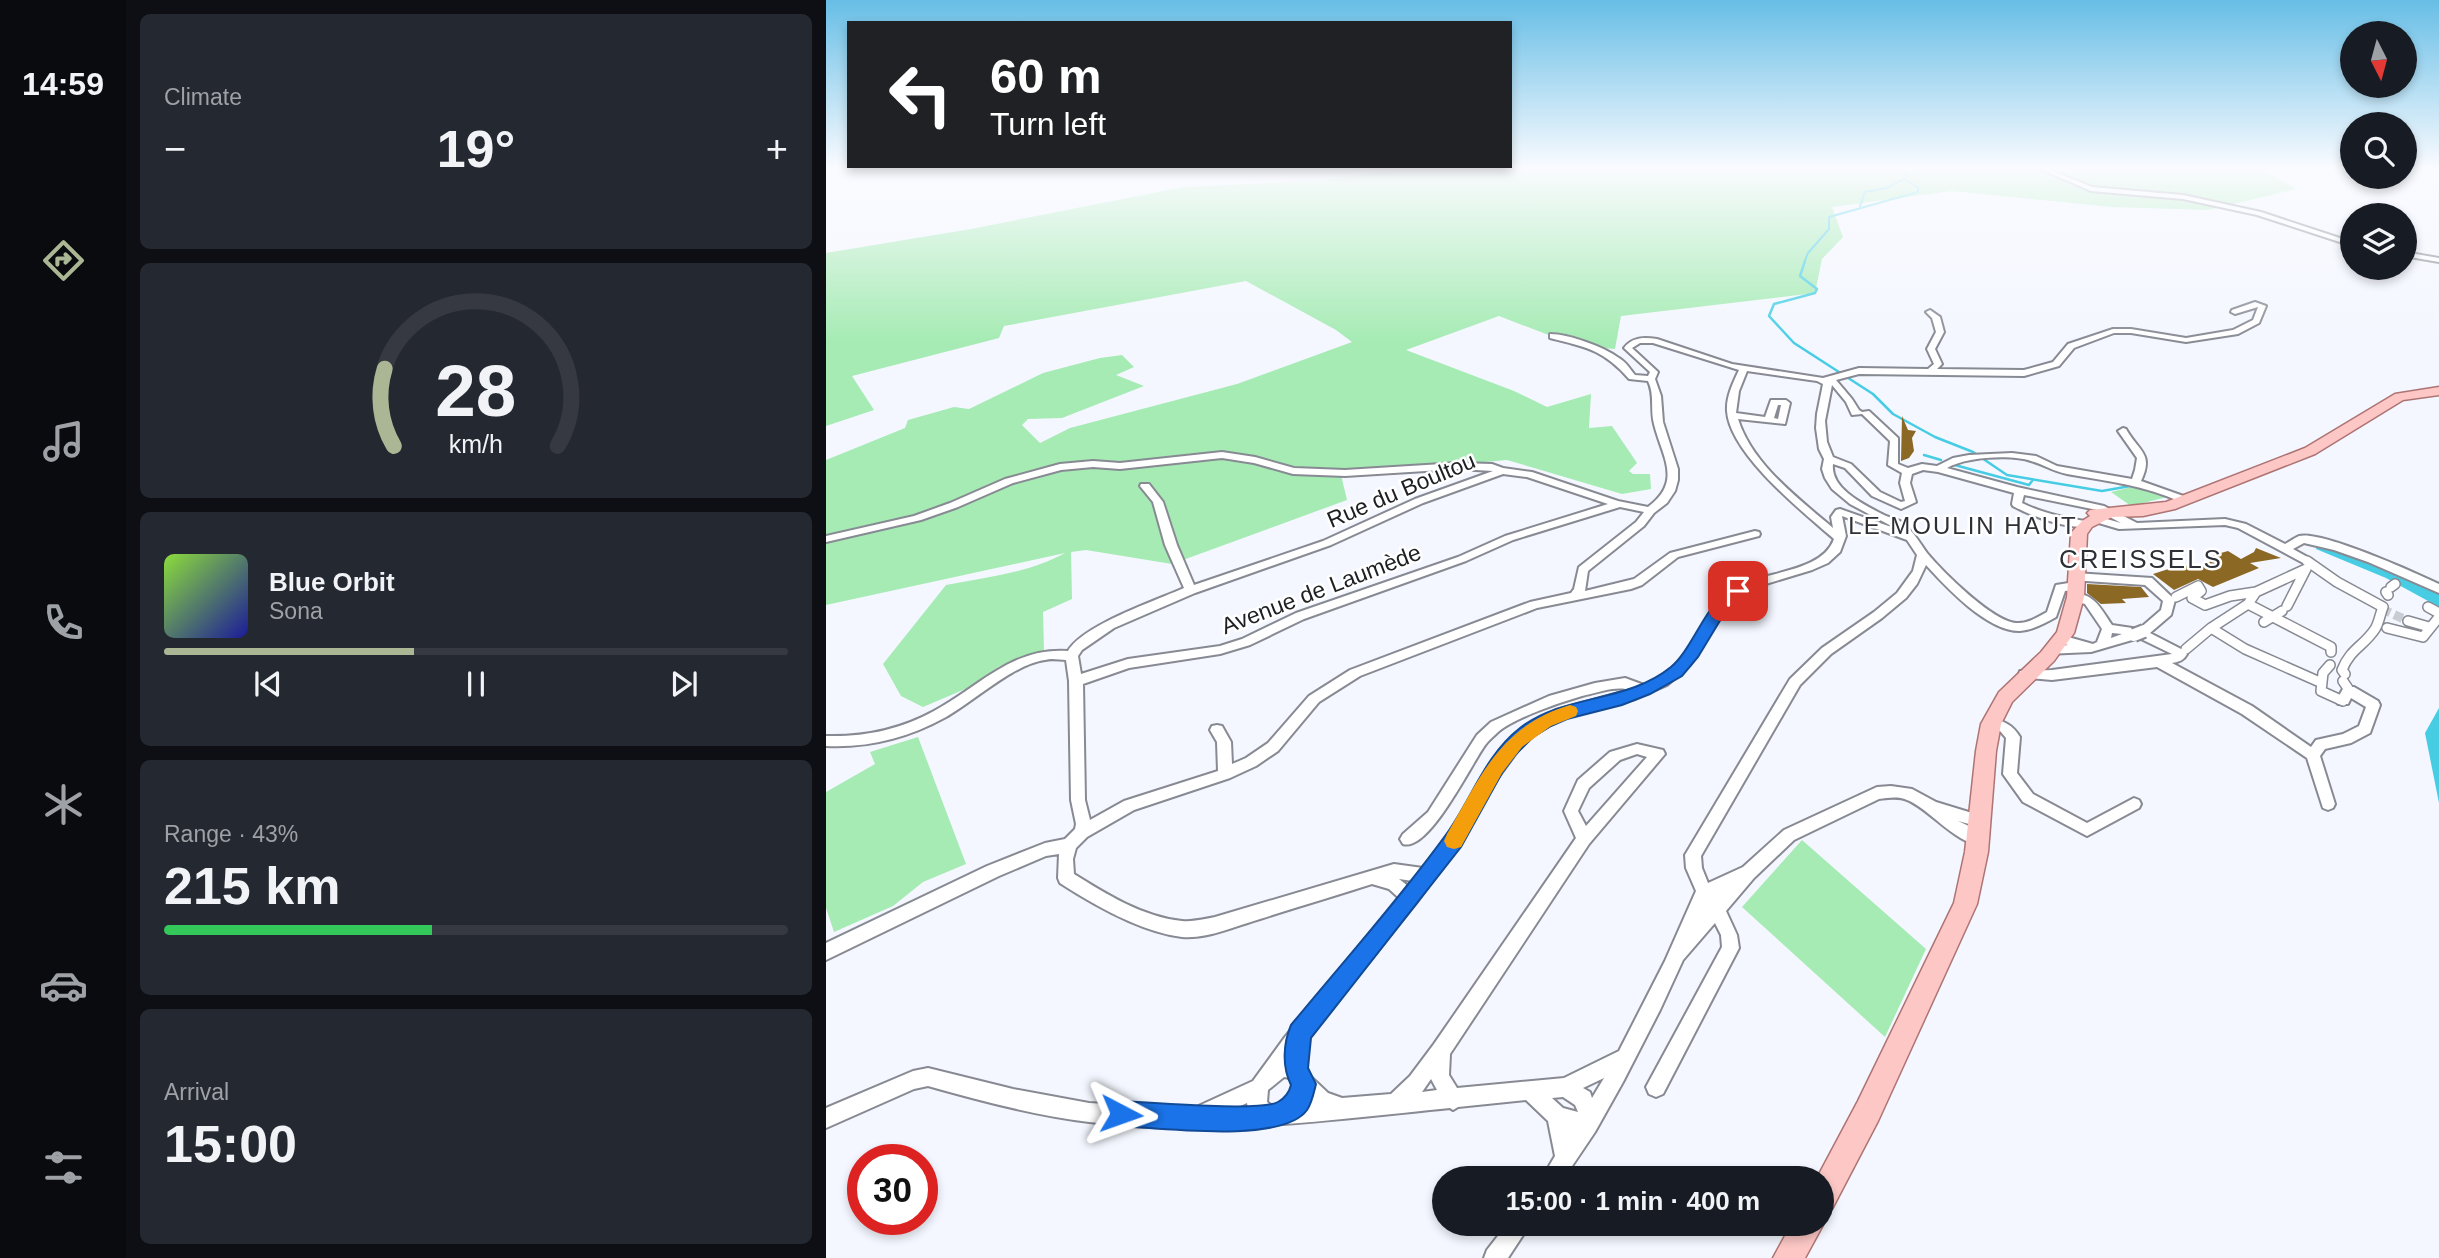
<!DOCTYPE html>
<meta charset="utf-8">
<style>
body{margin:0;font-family:Helvetica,sans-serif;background:#242831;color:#f1f3f6;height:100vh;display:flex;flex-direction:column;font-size:26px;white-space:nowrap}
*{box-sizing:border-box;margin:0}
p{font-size:23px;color:#9ea1a6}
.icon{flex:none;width:38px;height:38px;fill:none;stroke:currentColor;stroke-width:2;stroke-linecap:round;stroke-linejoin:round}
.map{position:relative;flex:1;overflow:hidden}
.details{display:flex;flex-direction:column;gap:14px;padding:14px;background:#0d0f14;width:700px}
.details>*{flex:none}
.hud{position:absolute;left:21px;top:21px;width:665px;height:147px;border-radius:0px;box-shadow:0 4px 10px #0003;background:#202124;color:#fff;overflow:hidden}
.needle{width:46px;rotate:174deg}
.controls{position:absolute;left:1514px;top:21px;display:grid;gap:14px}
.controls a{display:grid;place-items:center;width:77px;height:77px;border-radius:50%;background:#171b24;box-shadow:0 4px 10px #0003;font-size:35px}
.speed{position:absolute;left:21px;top:1144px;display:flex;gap:14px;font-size:35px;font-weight:700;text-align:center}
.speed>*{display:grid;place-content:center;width:91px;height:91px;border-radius:50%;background:#171b24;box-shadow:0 4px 10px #0003;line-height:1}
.speed .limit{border:10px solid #d22;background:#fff;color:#111}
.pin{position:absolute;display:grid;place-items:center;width:60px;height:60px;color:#fff;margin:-30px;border-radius:14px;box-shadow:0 4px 10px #0006}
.me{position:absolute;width:77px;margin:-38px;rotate:94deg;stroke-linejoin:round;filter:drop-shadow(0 0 5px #0008)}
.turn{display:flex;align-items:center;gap:24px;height:147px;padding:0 28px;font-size:32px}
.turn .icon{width:91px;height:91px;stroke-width:2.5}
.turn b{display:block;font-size:49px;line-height:60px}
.big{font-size:52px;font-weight:600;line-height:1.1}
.details .widget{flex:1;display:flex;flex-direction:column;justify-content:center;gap:10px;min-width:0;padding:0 24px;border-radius:10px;background:#242831}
.details .dial{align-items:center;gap:0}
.dial svg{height:182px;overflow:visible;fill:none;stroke:#363941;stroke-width:7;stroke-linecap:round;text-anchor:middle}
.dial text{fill:#f1f3f6;stroke:none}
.song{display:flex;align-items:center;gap:21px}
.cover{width:84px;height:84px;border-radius:10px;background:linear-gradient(135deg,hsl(90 70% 55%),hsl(240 70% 35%))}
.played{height:7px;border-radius:4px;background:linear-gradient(90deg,#abb694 40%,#363941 40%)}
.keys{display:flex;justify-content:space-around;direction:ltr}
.heat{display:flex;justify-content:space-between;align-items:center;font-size:38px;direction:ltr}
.charge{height:10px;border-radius:5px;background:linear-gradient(90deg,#34c759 43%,#363941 0)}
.trip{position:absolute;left:606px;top:1166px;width:402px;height:70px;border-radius:35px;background:#171b24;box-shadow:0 4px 10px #0003;font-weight:600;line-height:70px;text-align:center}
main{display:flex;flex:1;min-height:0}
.dock{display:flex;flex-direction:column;width:126px;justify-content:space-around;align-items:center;background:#090b0e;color:#9ea1a6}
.dock .icon{width:49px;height:49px}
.dock .selected{color:#abb694}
.dock b{font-size:32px;color:#f1f3f6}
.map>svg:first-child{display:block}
</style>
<main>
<nav class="dock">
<b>14:59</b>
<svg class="icon selected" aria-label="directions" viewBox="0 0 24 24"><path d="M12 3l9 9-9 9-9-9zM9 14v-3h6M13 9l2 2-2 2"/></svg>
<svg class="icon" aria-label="music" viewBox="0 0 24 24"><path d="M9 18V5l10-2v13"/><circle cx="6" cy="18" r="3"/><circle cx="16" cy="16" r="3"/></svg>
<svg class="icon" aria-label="phone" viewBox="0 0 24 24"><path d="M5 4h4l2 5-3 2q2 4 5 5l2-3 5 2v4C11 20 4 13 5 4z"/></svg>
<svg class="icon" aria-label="climate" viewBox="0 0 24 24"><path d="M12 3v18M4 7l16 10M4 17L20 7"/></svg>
<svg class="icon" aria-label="car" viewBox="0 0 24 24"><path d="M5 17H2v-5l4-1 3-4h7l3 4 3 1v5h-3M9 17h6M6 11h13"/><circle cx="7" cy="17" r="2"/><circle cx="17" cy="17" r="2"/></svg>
<svg class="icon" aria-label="filters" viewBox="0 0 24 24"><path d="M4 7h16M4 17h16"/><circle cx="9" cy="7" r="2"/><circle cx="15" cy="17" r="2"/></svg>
</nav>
<section class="details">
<div class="widget"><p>Climate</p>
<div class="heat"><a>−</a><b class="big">19°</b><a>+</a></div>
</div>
<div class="widget dial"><svg viewBox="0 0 100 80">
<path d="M14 69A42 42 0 1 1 86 69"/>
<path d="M14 69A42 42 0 0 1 10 35" stroke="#abb694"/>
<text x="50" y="56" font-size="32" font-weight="700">28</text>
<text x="50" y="72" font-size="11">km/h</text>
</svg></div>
<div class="widget">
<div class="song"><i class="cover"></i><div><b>Blue Orbit</b><p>Sona</p></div></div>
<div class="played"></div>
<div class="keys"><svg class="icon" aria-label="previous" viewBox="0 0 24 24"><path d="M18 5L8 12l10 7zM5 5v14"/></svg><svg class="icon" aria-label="pause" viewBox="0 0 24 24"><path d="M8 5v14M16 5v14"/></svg><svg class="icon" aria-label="next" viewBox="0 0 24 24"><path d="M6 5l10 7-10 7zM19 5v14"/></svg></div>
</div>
<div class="widget"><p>Range · 43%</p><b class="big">215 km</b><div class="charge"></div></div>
<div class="widget"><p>Arrival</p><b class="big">15:00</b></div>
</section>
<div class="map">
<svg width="1613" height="1258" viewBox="0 0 1613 1258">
<rect width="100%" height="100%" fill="#f4f7ff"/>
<path fill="#a5ebb3" d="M581,167h850l39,22 -88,21 -97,-3 -159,-16 -120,16 11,30 -21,22 -7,34 -194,23 -6,33 -38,-3 -78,-30 -93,34 108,41 33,16 44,-13 -2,34 23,-2 25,37 -8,8 4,3h17l1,15 -29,5 -115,-34 -166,15 6,25 -175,64 -86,-14 -15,2 1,47 -29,13 1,39 -44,15 -30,21 -47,20 -22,-11 -18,-32 63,-79c40,-8 83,-12 119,-32l-239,52v-145l79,-32 3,-8 46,-13 15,2 74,-36 57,-15 22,-3 12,12 -18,8 28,11 -82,32 -34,1 -6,6 18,18 30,-15 167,-44 115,-42 -16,-12 -90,-49 -242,45 -5,12 -147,38 22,34 -48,16v-173l145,-24 212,-42 144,-7z
M1314,485l27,12 -36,9 -20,-14z
M92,737l48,127 -43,18 -30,24 -59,26 -8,-24v-116l49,-28 -5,-12z
M976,840l124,109 -41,88 -143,-130z"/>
<path fill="#46cde4" d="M1492,543l42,12 79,37v15l-53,-29 -70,-29z
M1613,708v95l-14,-70z"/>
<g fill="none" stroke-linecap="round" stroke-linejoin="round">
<path stroke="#46cde4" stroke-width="2" d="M1034,206l5,-14 22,-4 17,-9
M978,263l4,-10 21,-24v-12l89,-25v-5l-14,-8 2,-8 -10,-4"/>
<path stroke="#46cde4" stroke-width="2.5" d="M979,261l-5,15 17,13 -2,4 -41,11 -5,12 25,27 79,51 20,20 42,23 38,15 34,23 95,16 34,-6
M1098,455l17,5
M1125,464l78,21 3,-4"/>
</g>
<path fill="#8c6825" d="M1076,416l6,14 8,1 -4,7 2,13 -5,7 -8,3z
M1430,548l25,10 -31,5 9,5 -46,19 -15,-8 -24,11 -21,-16 31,-10 8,6 23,-11 -5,-3 18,-5 13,8 13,-7z
M1261,584l54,3 8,10 -27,2 4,4 -25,1 -14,-11z"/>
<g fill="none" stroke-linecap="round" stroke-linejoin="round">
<path stroke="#c9ccd3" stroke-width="9" stroke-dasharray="9 4.5" stroke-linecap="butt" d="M1556,609l26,12"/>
<defs>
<path id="pedestrian" d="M1481,561l30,21 46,25c-3,7 -4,16 -8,22 -11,17 -25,20 -33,41l3,4
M1565,587l4,-3
M1560,592l2,3
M1350,597l22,-11 3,5 -9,7 13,7 25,-9 26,-4
M1422,604l83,43v5
M1461,606l19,-37
M1602,607l11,6
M1582,621l21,6
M1438,622l18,-11
M1385,628l34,21 77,34
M1561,628l36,9 16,-20
M1360,649l25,-21 37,-24 8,-12 50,-23
M1504,665l-7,8 -2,18 22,10
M1517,681l6,9"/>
<path id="minor" d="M1210,167h7l49,20 91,8 78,17 91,30v4l-95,-31 -74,-16 -92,-8z
M1578,252l35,6v4l-35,-6z
M1429,302l11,4 -7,17 -21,11 -52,8 -55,-9h-17l-40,15 -15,18 -35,10 -165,-2 -23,6 16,19 7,11 3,2 7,-1 29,27v26l10,4 14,-4 15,2 16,-8 16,-3 43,-2 24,3 21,10 75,13 3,-9 2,-12 -19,-27 5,-3 3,1c13,23 28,24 15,52l48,17v4h-8c-37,-17 -75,-21 -114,-28 -15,-3 -22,-9 -36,-13 -20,-7 -66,-4 -84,7l70,19 87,19 33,17 88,-4 21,5 39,20c4,-2 9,-6 14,-8 22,-6 117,37 140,48v9l-71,-31 -34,-12 -30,-7 -11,6 18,10 2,2 -2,2 -4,2 -69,-37 -13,-3 -106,4 -27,-8 -1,-2 1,-2 4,-1 25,7 -24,-13 -73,-15 -2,8c22,11 45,15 69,19l1,2c-15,10 -63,-9 -79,-18l-1,-2 2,-11 -76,-21 -15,-2 -11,4 -2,9 6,19 -15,7 -29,-13 -27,-28 -12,-4c-3,25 32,41 51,51 6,3 14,4 19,8 10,8 17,20 24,30 16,19 65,68 89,70 11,1 22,-6 31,-11l9,-27 19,-3 6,4 -2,3 -14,2 -9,26c-11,6 -23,13 -36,14 -32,1 -74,-44 -94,-66l-9,19 -11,14 -24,20 -51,36 -31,31 -99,171 1,12 6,15 35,-16 41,-37 93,-43 14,-1 21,3 24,13 49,15 3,4 -3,4 -5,2 -22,-6 26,12 3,5 -3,5c-22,8 -56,-36 -77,-43 -9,-4 -19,-2 -28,-1l-85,41 -40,38 -28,33 11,24 2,13 -76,146 -7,3 -7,-3 -3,-7 76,-140 -1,-12 -6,-12 -32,37 -23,50 -37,72 -28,50 -31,46h-22l13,-22 -7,-35 -22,-21 -68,7 -5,3 -3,-2c-120,12 -240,29 -361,14 -55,-7 -108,-21 -161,-36l-14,3 -88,39v-20l87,-37 15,-3 85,21 76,14 103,6 61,-28 32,-44 114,-139 -10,-9 -17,-5c-37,12 -75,23 -112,35 -24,7 -52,20 -78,18 -41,-5 -88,-32 -122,-54l-2,-5 1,-24 -13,2 -47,20 -173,84v-17l161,-77 58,-23 20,-4 10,-10 1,-5 -5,-24 -2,-119 -3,-21c-7,0 -14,-2 -21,0 -31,4 -71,41 -99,57 -38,21 -77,31 -120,29v-10c39,1 73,-6 108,-25 46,-25 78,-64 134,-60 15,-26 87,-50 116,-63l-19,-43 -12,-43 -13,-16 1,-2h8l14,18 14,43 17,40 129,-44 92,-42 78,-28 -35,-2 -113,7 -52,-2 -39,-11 -32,-5 -102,11 -27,-2 -32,3 -48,13 -55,24 -37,13 -95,22v-6l88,-20 36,-13 55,-24 55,-15 33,-3 27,2 102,-11 33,5 39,11 51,2 113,-7 34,1 11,4 29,4 86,29 30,6c35,-26 14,-50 6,-83 -4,-15 1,-29 -6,-43l-19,-2c-25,-29 -43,-32 -79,-41v-4c19,0 54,13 69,24 7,4 11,11 16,17l13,1 2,-4 -26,-24c8,-11 20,-11 33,-9l75,25 91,14 36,-10 69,1 6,-5 -7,-15 9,-17 -4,-14 -6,-6 4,-2 10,7 4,15 -9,17 7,15 -5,5 87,1 29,-8 15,-18 45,-15h18l55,9 47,-8 20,-10 5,-13 -23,7 -4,-2 1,-2zM814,343h13l86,27c-6,13 -13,27 -12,41 3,43 76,101 107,128 -12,34 -71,32 -99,49 -25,15 -34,46 -52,68 -10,14 -24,22 -39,29l-19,-7 -30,5 -46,13 -58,26 -14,13 -49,77 -25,22 -3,5 3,5c26,9 69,-82 83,-100 3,-4 8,-8 12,-12 16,-14 63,-30 84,-36 14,-3 35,-11 48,-6l-74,20 -33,18 -25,28 -40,65 -35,47 -29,-4 -179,53c-11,2 -22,5 -33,4 -39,-4 -76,-27 -108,-47l-1,-15 3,-11 11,-11 47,-27 96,-32 26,-12 22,-15 41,-49 41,-26 177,-68 94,-19 11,-4 36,-28 81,-21 1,-2 -1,-2 -4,-1 -85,22 -36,26 -49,12 3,-20 56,-45 10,-13 13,-10 8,-12 3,-11v-11l-15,-47 -2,-26 -6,-17 3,-7 -26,-24zM921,371l70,10 6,3 -6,30 -1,14 3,21 5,10 -2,10 3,9 7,11 18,15 47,25 -57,-20 -4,1 -5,7 2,11c-35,-30 -81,-64 -95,-109l47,5 5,-21 -4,-3h-15l-6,17 -29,-4 3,-22zM1006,385l14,17 6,13 10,-1 28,27 -2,24 14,8 -2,10 5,18 -4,1 -21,-10 -29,-28 -18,-7 -6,-15 -2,-21zM952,405h3l-3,14 -4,-1zM677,474l24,3 81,27 -103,32 -47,21 -162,56 -54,26 -22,7 -92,13 -47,15 -3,-18 4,-6 32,-22 81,-35 136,-48 92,-42zM794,507l24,5 -8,10 -57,45 -5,22 -3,4 -41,9 -180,68 -41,26 -41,47 -22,15 -14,6 -1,-22 -9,-16 -5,-1 -5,1 -2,4 7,12 1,29 -94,30 -34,19 -5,-20 -2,-116 46,-16 91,-14 30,-9 54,-26 162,-58 47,-21zM1016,516l65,24 10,15 -4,16 -16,22 -23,19 -52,36 -32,31 -105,176 1,13 10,23 -31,70 -46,90 -55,27 -107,10 -8,-13 1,-21 139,-210 76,-90 -2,-4 -26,-6 -27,8 -32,28 -14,31 12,27 -142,206 -24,32 -19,18 -49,4 -14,-5 -17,-16 -5,-9 2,-30 108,-135 42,-57 39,-67 22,-30 14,-13 17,-11 16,-8 69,-18 32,-14 23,-20 34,-54 18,-17 14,-7 56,-17 16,-7 12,-11 6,-16zM811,754l10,3 -61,69 -8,-15 11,-23 31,-28zM573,879l14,2 -5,5zM458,1077l6,1 3,9c-4,10 -10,18 -21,19l-5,-4 1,-12zM778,1078l-12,20 -2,-6 -7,-4zM605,1079l6,11 -15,2zM737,1097l12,8 3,7 -15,-4 -11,-10zM421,1103l1,5h-12z
M1249,573l77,5 23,22 -4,15 -21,18 35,18 2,3c-3,6 -8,8 -15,9l80,43 59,41 5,-7 27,-6 16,-8 7,-19 -15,-9 -3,6h-10l-2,-3 8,-14h10l24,14 2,4 -10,28 -19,10 -26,6 -5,7 15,48 -2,4 -5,2 -5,-2 -16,-50 -65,-44 -85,-47 -105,13 -32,-3 -1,-3 1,-3 32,-1 120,-16 -33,-16 -48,14 -45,2 -2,-3 2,-3 22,-3 -11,-3 -2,-3 2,-3 4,-1 32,9 4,-2 5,-13 -17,-25 -14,-4 -2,-3 2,-3c23,-2 29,14 41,31l27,4 22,-19 2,-9 -18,-16 -74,-5 -2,-3 2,-3zM1286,633l10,1 -11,4z
M1165,718c14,4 21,6 29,19l-3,36 16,21 54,29 47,-25 5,2 2,4 -2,4 -52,28 -64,-34 -20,-28 3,-36 -6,-7 -14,-4 -2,-4 2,-4z
M682,1223h23l-23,35h-24l3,-8z"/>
<path id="primary" d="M1613,387v8l-36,5 -88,54 -140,55 -32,7 -31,1 -20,10 -5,7 -3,63 -10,36 -20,28 -42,41 -11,22 -5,27 -8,101 -11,52 -99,217 -46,88 -10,5v-36h-5l41,-77 96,-198 11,-51 11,-101 5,-27 18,-32 42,-40 16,-20 10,-35 4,-64 11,-12 8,-5 -3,-3 3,-3 76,-8 139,-54 90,-54z
M996,1218l2,5 -19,35h-32l19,-35h30z"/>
</defs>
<use href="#pedestrian" stroke="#888a93" stroke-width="12"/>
<use href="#minor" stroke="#888a93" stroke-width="4"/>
<use href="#primary" stroke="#ad7473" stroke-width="3"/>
<use href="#pedestrian" stroke="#fff" stroke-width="9"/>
<use href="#minor" fill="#fff" fill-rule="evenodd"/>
<use href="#primary" fill="#fcc7c5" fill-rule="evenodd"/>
<defs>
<path id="minor-bridge" d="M1308,635l10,-4"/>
</defs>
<use href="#minor-bridge" stroke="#888a93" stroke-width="16" stroke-linecap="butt"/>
<use href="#minor-bridge" stroke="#fff" stroke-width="12"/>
</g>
<linearGradient id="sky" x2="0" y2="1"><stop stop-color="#67bee6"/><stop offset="0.49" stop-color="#fafbff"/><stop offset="1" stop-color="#fafbff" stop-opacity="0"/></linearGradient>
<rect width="1613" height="343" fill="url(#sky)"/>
<path fill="#1a73e8" stroke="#114b97" stroke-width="2" d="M912,586l7,5 -21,23 -26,43 -16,19 -32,18 -28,11 -55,14 -16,7 -18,11 -17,17 -14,19 -41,74 -150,191 -3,30 8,16c-2,8 -4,19 -9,26 -24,34 -147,18 -186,16l-9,-3 -4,-9 4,-9 9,-4c27,1 139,11 157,1 7,-4 11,-9 13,-17 -9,-18 -8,-41 0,-60 51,-62 106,-123 154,-189 26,-35 39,-80 75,-108 44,-34 107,-25 151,-61 23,-19 38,-73 67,-81z"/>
<path fill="#f59e0b" d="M744,705l6,2 2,4 -2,5 -25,10 -29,21 -20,26 -41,74 -7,2 -7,-2 -3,-6 3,-7c34,-58 53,-108 123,-129z"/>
<g text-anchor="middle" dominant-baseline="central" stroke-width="5" stroke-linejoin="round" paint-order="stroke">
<g font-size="23" fill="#1e1f22" stroke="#fff">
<text transform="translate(575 490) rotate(-23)">Rue du Boultou</text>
<text transform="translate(495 589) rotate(-21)">Avenue de Laumède</text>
</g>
<g font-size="24" letter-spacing="2" fill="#2e3037" stroke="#fff">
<text x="1137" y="525">LE MOULIN HAUT</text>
</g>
<g font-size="26" letter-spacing="2" fill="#2e3037" stroke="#fff">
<text x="1315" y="559">CREISSELS</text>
</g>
</g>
</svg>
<div class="controls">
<a><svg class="needle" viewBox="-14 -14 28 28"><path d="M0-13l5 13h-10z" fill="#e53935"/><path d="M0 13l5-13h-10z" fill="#9ea1a6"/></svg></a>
<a><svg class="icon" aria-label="search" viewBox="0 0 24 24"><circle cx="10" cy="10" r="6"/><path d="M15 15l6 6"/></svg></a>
<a><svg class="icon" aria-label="layers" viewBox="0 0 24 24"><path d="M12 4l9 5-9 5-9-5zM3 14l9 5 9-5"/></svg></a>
</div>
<div class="speed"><div class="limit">30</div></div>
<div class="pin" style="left:912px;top:591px;background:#d93025"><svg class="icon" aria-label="arrive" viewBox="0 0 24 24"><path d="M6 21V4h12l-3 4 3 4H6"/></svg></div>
<svg class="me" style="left:295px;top:1114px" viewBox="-20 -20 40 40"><path d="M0-17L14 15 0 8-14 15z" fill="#1a73e8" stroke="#fff" stroke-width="4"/></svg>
<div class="trip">15:00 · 1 min · 400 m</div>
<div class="hud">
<div class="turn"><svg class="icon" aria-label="left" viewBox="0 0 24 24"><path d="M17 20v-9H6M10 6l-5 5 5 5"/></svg><div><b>60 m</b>Turn left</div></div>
</div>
</div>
</main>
